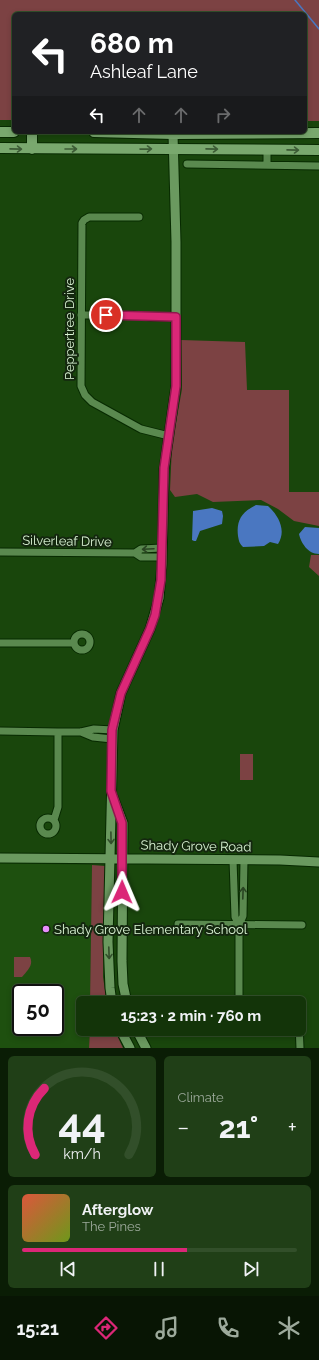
<!DOCTYPE html>
<meta charset="utf-8">
<style>
body{margin:0;font-family:Raleway,sans-serif;background:#203f17;color:#f1f3f6;height:100vh;display:flex;flex-direction:column;font-size:15px;white-space:nowrap}
*{box-sizing:border-box;margin:0}
p{font-size:13px;color:#9daa9c}
.icon{flex:none;width:22px;height:22px;fill:none;stroke:currentColor;stroke-width:2;stroke-linecap:round;stroke-linejoin:round}
.map{position:relative;height:1048px;overflow:hidden}
.details{display:flex;flex-direction:column;gap:8px;padding:8px;background:#0a1d05;flex:1}
.details>*{flex:none}
.guide{position:absolute;left:12px;top:12px;width:295px;height:122px;border-radius:6px;box-shadow:0 2px 6px #0003,0 0 0 1px #324f2a;background:#202124;color:#fff;overflow:hidden}
.speed{position:absolute;left:12px;top:984px;display:flex;gap:8px;font-size:20px;font-weight:700;text-align:center}
.speed>*{display:grid;place-content:center;width:52px;height:52px;border-radius:50%;background:#133409;box-shadow:0 2px 6px #0003,0 0 0 1px #324f2a;line-height:1}
.speed .limit{border:2px solid #111;border-radius:6px;background:#fff;color:#111}
.pin{position:absolute;display:grid;place-items:center;width:34px;height:34px;color:#fff;margin:-17px;border:2px solid #fff;border-radius:50%;box-shadow:0 1px 4px #0007}
.me{position:absolute;width:44px;margin:-22px;rotate:1deg;stroke-linejoin:round;filter:drop-shadow(0 0 3px #0008)}
.turn{display:flex;align-items:center;gap:14px;height:84px;padding:0 12px;font-size:18px}
.turn .icon{width:52px;height:52px;stroke-width:2.5}
.turn b{display:block;font-size:28px;line-height:34px}
.lanes{display:flex;align-items:center;height:38px;padding:0 12px;background:#0003;justify-content:center;gap:20px;direction:ltr}
.lanes .off{opacity:.35}
.big{font-size:30px;font-weight:700;line-height:1.1}
.details .tile{flex:1;display:flex;flex-direction:column;justify-content:center;gap:6px;min-width:0;padding:0 14px;border-radius:6px;background:#203f17}
.details .dial{align-items:center;gap:0}
.dial svg{height:104px;overflow:visible;fill:none;stroke:#324f2a;stroke-width:7;stroke-linecap:round;text-anchor:middle}
.dial text{fill:#f1f3f6;stroke:none}
.song{display:flex;align-items:center;gap:12px}
.cover{width:48px;height:48px;border-radius:6px;background:linear-gradient(135deg,hsl(10 70% 55%),hsl(80 70% 35%))}
.played{height:4px;border-radius:2px;background:linear-gradient(90deg,#db2777 60%,#324f2a 60%)}
.keys{display:flex;justify-content:space-around;direction:ltr}
.heat{display:flex;justify-content:space-between;align-items:center;font-size:22px;direction:ltr}
.details .tiles{flex:1;display:grid;gap:8px;grid-template-columns:1fr 1fr}
.tile:last-child{grid-column:span 2}
.trip{position:absolute;left:76px;top:996px;width:230px;height:40px;border-radius:6px;background:#133409;box-shadow:0 2px 6px #0003,0 0 0 1px #324f2a;font-weight:700;line-height:40px;text-align:center}
.tabs{display:flex;height:64px;justify-content:space-around;align-items:center;background:#081504;color:#9daa9c}
.tabs .icon{width:28px;height:28px}
.tabs .current{color:#db2777}
.tabs b{font-size:18px;color:#f1f3f6}
.map>svg:first-child{display:block}
</style>
<div class="map">
<svg width="319" height="1048" viewBox="0 0 319 1048">
<rect width="100%" height="100%" fill="#19460c"/>
<path fill="#1e500f" fill-rule="evenodd" d="M0,863l92,2 -2,138h-7v26h7l-1,19h-89zM21,993h34v34h-34z"/>
<path fill="#7c4243" d="M0,0h319v121h-14v-107h-291v106h-14z
M181,340l64,2 2,48h42v102h30v34l-25,-5 -16,-12 -17,-9 -48,2 -16,-8 -22,3 -5,-7 2,-45 10,-56z
M311,555h8v21l-10,-9z
M240,754h13v26h-13z
M92,865l13,1 -2,111 4,26h-17z
M14,957h16c4,8 -3,14 -8,20h-8z
M90,1029h24l9,19h-34z"/>
<path fill="#4a77c1" d="M256,505l12,1c10,9 19,24 10,38l-8,-2 -6,4 -21,1c-4,-4 -4,-6 -5,-11 -2,-16 4,-24 18,-31z
M212,508l10,3 1,5 -1,8 -22,7 -4,10h-2l-2,-1 1,-29z
M305,527l14,1v26c-11,0 -18,-11 -20,-20z"/>
<g fill="none" stroke-linecap="round" stroke-linejoin="round">
<path stroke="#4a77c1" stroke-width="1.5" d="M295,0l24,29"/>
<defs>
<path id="minor" d="M187,164l132,2
M267,165v-15
M139,217h-50l-5,3 -2,3 -1,163 4,9 7,7 49,27 28,7
M81,315h52l18,2h25
M0,552l135,1 6,4h21
M135,553l6,-4 21,-1
M74 642a8 8 0 1 1 16 0a8 8 0 1 1-16 0Z
M0,643h74
M0,731l58,1h23l13,-3 19,1
M81,732l12,5 19,2
M40 826a8 8 0 1 1 16 0a8 8 0 1 1-16 0Z
M54,820l4,-13v-75
M233,860l2,57 4,8v78
M178,924l124,1
M239,925l4,-9 1,-56
M299,1023l1,25"/>
<path id="secondary" d="M113,797l10,26v8l-1,130 1,23 4,19
M0,858l280,2 39,2
M112,1003l-2,-15 -2,-46 5,-212 8,-37 29,-64 9,-31 3,-34 2,-95 12,-84v-143l-3,-108
M120,1029l10,19
M136,1029l10,19"/>
<path id="primary" d="M0,132h14
M94,132l79,2 146,-1
M0,148l319,2
M32,149v-17"/>
</defs>
<use href="#minor" stroke="#072a00" stroke-width="9"/>
<use href="#secondary" stroke="#072a00" stroke-width="11"/>
<use href="#primary" stroke="#072a00" stroke-width="12"/>
<use href="#minor" stroke="#5a894f" stroke-width="7"/>
<use href="#secondary" stroke="#6a995f" stroke-width="9"/>
<use href="#primary" stroke="#79a86e" stroke-width="10"/>
</g>
<defs><path id="oneway-shaft" d="M-6 0H5M1.5-3L5.5 0L1.5 3" fill="none" stroke-width="1.6" stroke-linecap="round" stroke-linejoin="round"/></defs>
<g stroke="#3c5b35">
<use href="#oneway-shaft" transform="translate(16 149) rotate(1)"/>
<use href="#oneway-shaft" transform="translate(71 149)"/>
<use href="#oneway-shaft" transform="translate(146 149) rotate(-1)"/>
<use href="#oneway-shaft" transform="translate(212 149) rotate(1)"/>
<use href="#oneway-shaft" transform="translate(293 150) rotate(1)"/>
</g>
<g stroke="#294422">
<use href="#oneway-shaft" transform="translate(148 549) rotate(177)"/>
<use href="#oneway-shaft" transform="translate(243 893) rotate(-88)"/>
</g>
<g stroke="#324f2b">
<use href="#oneway-shaft" transform="translate(111 838) rotate(89)"/>
<use href="#oneway-shaft" transform="translate(109 953) rotate(88)"/>
</g>
<g fill="none" stroke-linecap="round" stroke-linejoin="round">
<defs>
<path id="route" d="M106,315l70,2v69l-12,82 -3,112 -6,35 -5,14 -29,64 -9,37 -1,61 11,32v69"/>
</defs>
<use href="#route" stroke="#8e194d" stroke-width="10"/>
<use href="#route" stroke="#db2777" stroke-width="7"/>
</g>
<circle fill="#e98efe" stroke="#14270f" stroke-width="1.5" cx="46" cy="929" r="4"/>
<g text-anchor="middle" dominant-baseline="central" stroke-width="4" stroke-linejoin="round" paint-order="stroke">
<g font-size="13" fill="#daf4d4" stroke="#14270f">
<text transform="translate(69 329) rotate(-90)">Peppertree Drive</text>
<text transform="translate(67 541) rotate(1)">Silverleaf Drive</text>
<text transform="translate(196 846) rotate(1)">Shady Grove Road</text>
</g>
<g font-size="13" fill="#daf4d4" stroke="#14270f" text-anchor="start">
<text x="54" y="929">Shady Grove Elementary School</text>
</g>
</g>
</svg>
<div class="speed"><div class="limit">50</div></div>
<div class="pin" style="left:106px;top:315px;background:#d93025"><svg class="icon" aria-label="arrive" viewBox="0 0 24 24"><path d="M6 21V4h12l-3 4 3 4H6"/></svg></div>
<svg class="me" style="left:122px;top:892px" viewBox="-20 -20 40 40"><path d="M0-17L14 15 0 8-14 15z" fill="#db2777" stroke="#fff" stroke-width="4"/></svg>
<div class="trip">15:23 · 2 min · 760 m</div>
<div class="guide">
<div class="turn"><svg class="icon" aria-label="left" viewBox="0 0 24 24"><path d="M17 20v-9H6M10 6l-5 5 5 5"/></svg><div><b>680 m</b>Ashleaf Lane</div></div>
<div class="lanes"><svg class="icon" aria-label="left" viewBox="0 0 24 24"><path d="M17 20v-9H6M10 6l-5 5 5 5"/></svg><svg class="icon off" aria-label="ahead" viewBox="0 0 24 24"><path d="M12 20V5M6 11l6-6 6 6"/></svg><svg class="icon off" aria-label="ahead" viewBox="0 0 24 24"><path d="M12 20V5M6 11l6-6 6 6"/></svg><svg class="icon off" aria-label="right" viewBox="0 0 24 24"><path d="M7 20v-9h11M14 6l5 5-5 5"/></svg></div>
</div>
</div>
<section class="details">
<div class="tiles">
<div class="tile dial"><svg viewBox="0 0 100 80">
<path d="M14 69A42 42 0 1 1 86 69"/>
<path d="M14 69A42 42 0 0 1 21 18" stroke="#db2777"/>
<text x="50" y="56" font-size="32" font-weight="700">44</text>
<text x="50" y="72" font-size="11">km/h</text>
</svg></div>
<div class="tile"><p>Climate</p>
<div class="heat"><a>−</a><b class="big">21°</b><a>+</a></div>
</div>
<div class="tile">
<div class="song"><i class="cover"></i><div><b>Afterglow</b><p>The Pines</p></div></div>
<div class="played"></div>
<div class="keys"><svg class="icon" aria-label="previous" viewBox="0 0 24 24"><path d="M18 5L8 12l10 7zM5 5v14"/></svg><svg class="icon" aria-label="pause" viewBox="0 0 24 24"><path d="M8 5v14M16 5v14"/></svg><svg class="icon" aria-label="next" viewBox="0 0 24 24"><path d="M6 5l10 7-10 7zM19 5v14"/></svg></div>
</div>
</div>
</section>
<nav class="tabs">
<b>15:21</b>
<svg class="icon current" aria-label="directions" viewBox="0 0 24 24"><path d="M12 3l9 9-9 9-9-9zM9 14v-3h6M13 9l2 2-2 2"/></svg>
<svg class="icon" aria-label="music" viewBox="0 0 24 24"><path d="M9 18V5l10-2v13"/><circle cx="6" cy="18" r="3"/><circle cx="16" cy="16" r="3"/></svg>
<svg class="icon" aria-label="phone" viewBox="0 0 24 24"><path d="M5 4h4l2 5-3 2q2 4 5 5l2-3 5 2v4C11 20 4 13 5 4z"/></svg>
<svg class="icon" aria-label="climate" viewBox="0 0 24 24"><path d="M12 3v18M4 7l16 10M4 17L20 7"/></svg>
</nav>
